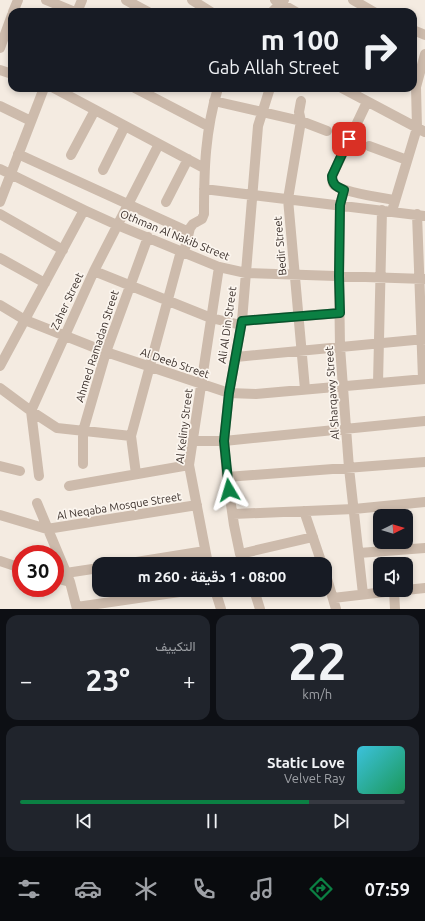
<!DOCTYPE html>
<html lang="ar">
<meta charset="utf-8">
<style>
body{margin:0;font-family:Ubuntu,Vazirmatn,sans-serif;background:#20242c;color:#f1f3f6;direction:rtl;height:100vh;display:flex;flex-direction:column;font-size:15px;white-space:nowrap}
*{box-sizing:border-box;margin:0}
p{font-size:13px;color:#9ea1a6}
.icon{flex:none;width:22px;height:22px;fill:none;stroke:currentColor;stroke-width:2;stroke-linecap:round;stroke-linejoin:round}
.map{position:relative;height:609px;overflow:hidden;direction:ltr}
.drawer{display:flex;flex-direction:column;gap:6px;padding:6px;background:#0d0f14;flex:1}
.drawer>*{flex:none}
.top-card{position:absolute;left:8px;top:8px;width:409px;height:84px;border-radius:12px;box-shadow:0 2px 6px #0003;direction:rtl;background:#171b24;color:#f1f3f6;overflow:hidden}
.needle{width:26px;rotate:85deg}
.controls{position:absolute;left:373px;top:509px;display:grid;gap:8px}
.controls a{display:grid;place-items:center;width:40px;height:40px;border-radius:8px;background:#171b24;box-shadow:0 2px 6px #0003;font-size:20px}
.speed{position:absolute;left:12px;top:545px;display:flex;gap:8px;font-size:20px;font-weight:700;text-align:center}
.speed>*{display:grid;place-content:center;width:52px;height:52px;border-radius:50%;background:#171b24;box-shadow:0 2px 6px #0003;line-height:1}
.speed .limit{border:6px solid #d22;background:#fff;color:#111}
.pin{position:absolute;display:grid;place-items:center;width:34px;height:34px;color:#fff;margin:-17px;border-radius:8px;box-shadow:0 2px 6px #0006}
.me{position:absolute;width:44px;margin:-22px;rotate:353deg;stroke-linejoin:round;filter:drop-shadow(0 0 3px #0008)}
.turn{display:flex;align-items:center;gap:14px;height:84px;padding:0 12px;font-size:18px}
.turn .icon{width:52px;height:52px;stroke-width:2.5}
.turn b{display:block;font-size:28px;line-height:34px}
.big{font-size:30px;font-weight:600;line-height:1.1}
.drawer .card{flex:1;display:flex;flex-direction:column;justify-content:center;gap:6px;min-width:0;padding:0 14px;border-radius:12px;background:#20242c}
.drawer .dial{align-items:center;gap:0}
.dial b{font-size:52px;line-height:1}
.song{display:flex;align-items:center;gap:12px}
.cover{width:48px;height:48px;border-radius:6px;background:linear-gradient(135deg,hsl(190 70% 55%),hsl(150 70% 35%))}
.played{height:4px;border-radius:2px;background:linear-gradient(90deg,#0b8043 75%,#363941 75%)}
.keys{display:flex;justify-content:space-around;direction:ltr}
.heat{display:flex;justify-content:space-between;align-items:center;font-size:22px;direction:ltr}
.drawer .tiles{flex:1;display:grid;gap:6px;grid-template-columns:1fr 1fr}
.card:last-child{grid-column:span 2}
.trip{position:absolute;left:92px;top:557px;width:240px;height:40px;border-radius:12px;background:#171b24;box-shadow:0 2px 6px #0003;font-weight:600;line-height:40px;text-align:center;direction:rtl}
.dock{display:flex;height:64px;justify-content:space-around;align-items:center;background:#090b0e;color:#9ea1a6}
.dock .icon{width:28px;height:28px}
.dock .on{color:#0b8043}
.dock b{font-size:18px;color:#f1f3f6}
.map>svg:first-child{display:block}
</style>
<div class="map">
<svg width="425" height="609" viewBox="0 0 425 609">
<rect width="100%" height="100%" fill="#f4ebe1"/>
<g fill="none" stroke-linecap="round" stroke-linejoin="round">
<path stroke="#cdbbac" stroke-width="10" d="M46,0l29,12
M126,0l22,12
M192,0l19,12
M275,0l21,12
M353,0l21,12
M13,12l5,-12
M77,12l5,-12
M272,12l12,-12
M413,30l12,5
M0,48l12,-33
M0,70l12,4
M54,88l150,80
M135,88l73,38
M342,88l83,44
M214,101l87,20 26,10
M301,101l-2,11 2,9 -13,78 17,190
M367,102l-35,74c0,4 0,7 2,9 8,7 49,13 61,15
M0,106l31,15
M369,146l38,14
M18,154l171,78
M71,155l24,-45
M0,169l84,41 33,15 102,42 27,6 179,6
M103,170l22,-44
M204,189l221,27
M344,190l-4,15 -1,71 1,71 9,121 14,126
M0,202l44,-114
M166,202l22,-43
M392,211l25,-83 -1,-41 9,-33
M0,214l63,36
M417,214l6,165
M184,252l6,-24 3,-4 9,-5 2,-5c0,-44 1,-83 14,-126
M0,258l45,25
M94,271l117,47 30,7
M0,305l25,15 81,32 123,41 27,1 169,-15
M242,321l98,-8
M236,357l189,-18
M0,366l84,-156
M378,383l4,-173
M0,388l31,23 26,17 74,8
M193,441h31l201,-20
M83,464v-33l23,-79 42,-115
M0,466l20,5
M136,474l-5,-38 50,-185
M39,476l-8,-65 63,-140 65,-127
M227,477l198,-15
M69,486l120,-21
M37,503l33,79 7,27
M304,511l18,53
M233,514l121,-5 71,-7
M0,515l47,14 150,-24
M359,553l66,-5
M240,554l73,-17
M0,561l21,7
M124,564l81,-13
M208,564l-19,-99 30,-198
M244,564l-4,-10 -6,-29 -7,-48 -3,-36 5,-48 13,-72 16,-195 12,-38
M325,572l11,37
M66,573l33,-5
M55,578l15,4
M215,590l6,19
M254,590l6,19
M406,590l19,-2
M394,591l1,18
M333,598l69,-8
M77,607l116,-17"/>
</g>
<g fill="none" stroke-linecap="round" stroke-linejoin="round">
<defs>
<path id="route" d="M229,490l-5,-49 5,-48 13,-72 98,-8 -1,-37 1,-71 4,-15c-7,-3 -12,-5 -12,-14l17,-37"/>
</defs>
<use href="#route" stroke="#07532c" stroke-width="10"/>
<use href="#route" stroke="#0b8043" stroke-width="7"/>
</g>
<g text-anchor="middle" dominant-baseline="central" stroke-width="3.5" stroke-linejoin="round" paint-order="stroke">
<g font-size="11" fill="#3b302b" stroke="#fbf5ee">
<text transform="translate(175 235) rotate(22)">Othman Al Nakib Street</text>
<text transform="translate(280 246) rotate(-95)">Bedir Street</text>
<text transform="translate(67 301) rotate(-65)">Zaher Street</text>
<text transform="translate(227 325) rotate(-82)">Ali Al Din Street</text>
<text transform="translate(97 346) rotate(-72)">Ahmed Ramadan Street</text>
<text transform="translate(175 363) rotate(19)">Al Deeb Street</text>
<text transform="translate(332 393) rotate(-94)">Al Sharqawy Street</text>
<text transform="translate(184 426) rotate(-83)">Al Keliny Street</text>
<text transform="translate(119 506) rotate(-9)">Al Neqaba Mosque Street</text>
</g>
</g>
</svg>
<div class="controls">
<a><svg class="needle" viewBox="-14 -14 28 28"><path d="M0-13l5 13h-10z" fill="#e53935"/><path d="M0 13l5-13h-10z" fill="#9ea1a6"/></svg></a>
<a><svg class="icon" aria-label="sound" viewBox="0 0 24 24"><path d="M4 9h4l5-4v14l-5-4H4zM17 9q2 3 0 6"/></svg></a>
</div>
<div class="speed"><div class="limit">30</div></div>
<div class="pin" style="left:349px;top:139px;background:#d93025"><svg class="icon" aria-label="arrive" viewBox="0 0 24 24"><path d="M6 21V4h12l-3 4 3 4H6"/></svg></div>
<svg class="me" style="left:229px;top:490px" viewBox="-20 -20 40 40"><path d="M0-17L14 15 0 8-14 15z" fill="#0b8043" stroke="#fff" stroke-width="4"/></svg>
<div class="trip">08:00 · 1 دقيقة · 260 m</div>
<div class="top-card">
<div class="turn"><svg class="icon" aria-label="right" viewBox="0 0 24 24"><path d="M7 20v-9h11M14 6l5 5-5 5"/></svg><div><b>100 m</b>Gab Allah Street</div></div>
</div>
</div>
<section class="drawer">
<div class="tiles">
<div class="card dial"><b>22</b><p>km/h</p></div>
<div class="card"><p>التكييف</p>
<div class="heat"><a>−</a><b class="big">23°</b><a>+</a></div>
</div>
<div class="card">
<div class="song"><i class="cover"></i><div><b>Static Love</b><p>Velvet Ray</p></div></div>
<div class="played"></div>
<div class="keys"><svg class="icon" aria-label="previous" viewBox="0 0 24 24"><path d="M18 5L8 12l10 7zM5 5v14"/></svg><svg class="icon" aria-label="pause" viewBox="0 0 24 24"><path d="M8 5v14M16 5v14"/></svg><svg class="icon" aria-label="next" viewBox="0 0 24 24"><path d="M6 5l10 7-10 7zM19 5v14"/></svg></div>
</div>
</div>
</section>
<nav class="dock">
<b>07:59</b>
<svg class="icon on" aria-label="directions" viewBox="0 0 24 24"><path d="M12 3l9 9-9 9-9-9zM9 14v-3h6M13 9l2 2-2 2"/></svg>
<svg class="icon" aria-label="music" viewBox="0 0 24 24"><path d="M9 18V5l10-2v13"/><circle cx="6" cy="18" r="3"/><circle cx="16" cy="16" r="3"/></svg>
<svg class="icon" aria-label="phone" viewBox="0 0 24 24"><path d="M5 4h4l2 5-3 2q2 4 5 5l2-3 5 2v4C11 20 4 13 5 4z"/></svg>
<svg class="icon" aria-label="climate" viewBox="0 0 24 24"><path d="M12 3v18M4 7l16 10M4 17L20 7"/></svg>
<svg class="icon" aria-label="car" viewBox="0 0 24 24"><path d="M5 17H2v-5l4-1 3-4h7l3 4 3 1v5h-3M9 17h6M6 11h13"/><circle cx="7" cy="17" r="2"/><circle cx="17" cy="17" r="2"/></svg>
<svg class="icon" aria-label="filters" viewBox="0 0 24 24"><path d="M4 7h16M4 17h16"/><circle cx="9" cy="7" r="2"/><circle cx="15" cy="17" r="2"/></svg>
</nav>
